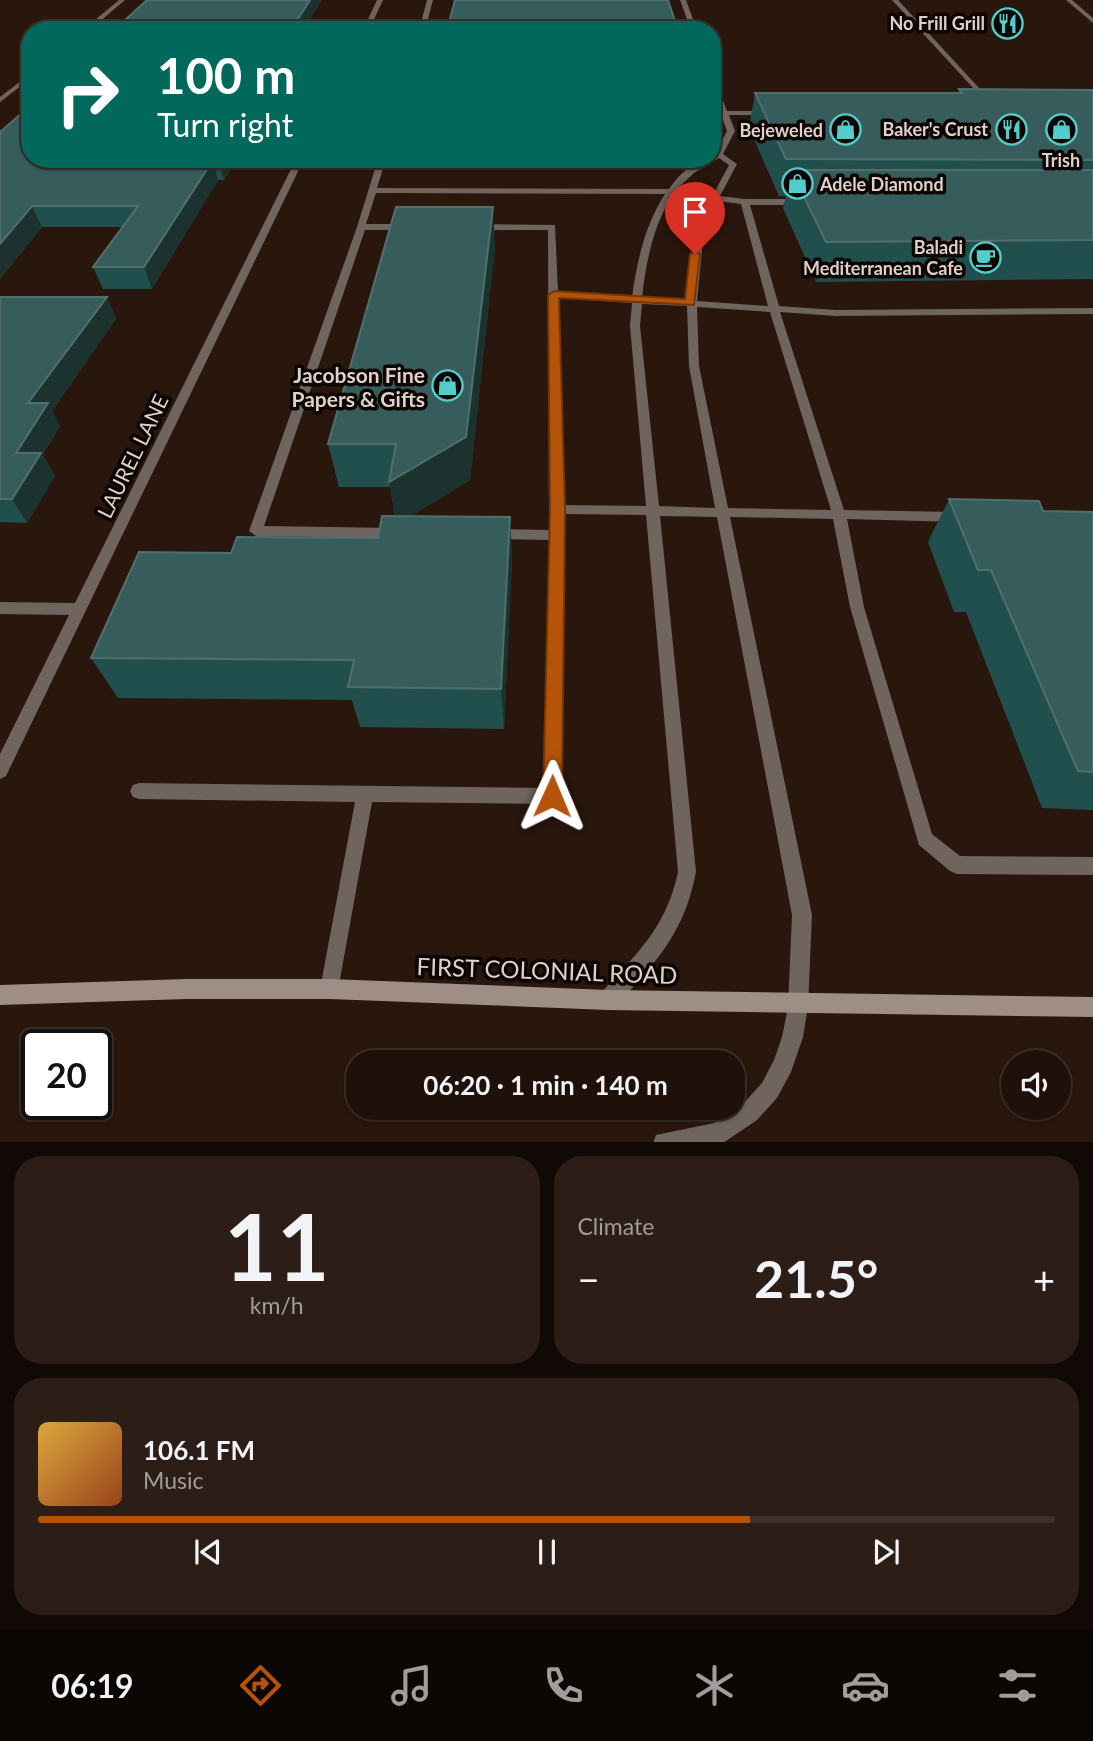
<!DOCTYPE html>
<meta charset="utf-8">
<style>
body{margin:0;font-family:Lato,sans-serif;background:#2c1e17;color:#f1f3f6;height:100vh;display:flex;flex-direction:column;font-size:26px;white-space:nowrap}
*{box-sizing:border-box;margin:0}
p{font-size:23px;color:#a19d9c}
.icon{flex:none;width:38px;height:38px;fill:none;stroke:currentColor;stroke-width:2;stroke-linecap:round;stroke-linejoin:round}
.map{position:relative;height:1142px;overflow:hidden}
.details{display:flex;flex-direction:column;gap:14px;padding:14px;background:#110905;flex:1}
.details>*{flex:none}
.top-card{position:absolute;left:21px;top:21px;width:700px;height:147px;border-radius:28px;box-shadow:0 2px 5px #0004,0 0 0 2px #3c302a;background:#00695c;color:#fff;overflow:hidden}
.tools{position:absolute;left:1001px;top:1050px;display:grid;gap:14px}
.tools a{display:grid;place-items:center;width:70px;height:70px;border-radius:50%;background:#1f1009;box-shadow:0 2px 5px #0004,0 0 0 2px #3c302a;font-size:35px}
.speed{position:absolute;left:21px;top:1029px;display:flex;gap:14px;font-size:35px;font-weight:700;text-align:center}
.speed>*{display:grid;place-content:center;width:91px;height:91px;border-radius:50%;background:#1f1009;box-shadow:0 2px 5px #0004,0 0 0 2px #3c302a;line-height:1}
.speed .limit{border:4px solid #111;border-radius:10px;background:#fff;color:#111}
.pin{position:absolute;display:grid;place-items:center;width:60px;height:60px;color:#fff;margin:-72px -30px;border-radius:50% 50% 50% 0;rotate:-45deg;box-shadow:0 0 7px #0007}
.pin .icon{rotate:45deg}
.me{position:absolute;width:77px;margin:-38px;rotate:1deg;stroke-linejoin:round;filter:drop-shadow(0 0 5px #0008)}
.turn{display:flex;align-items:center;gap:24px;height:147px;padding:0 21px;font-size:32px}
.turn .icon{width:91px;height:91px;stroke-width:2.5}
.turn b{display:block;font-size:49px;line-height:60px}
.big{font-size:52px;font-weight:700;line-height:1.1}
.details .card{flex:1;display:flex;flex-direction:column;justify-content:center;gap:10px;min-width:0;padding:0 24px;border-radius:28px;background:#2c1e17}
.details .dial{align-items:center;gap:0}
.dial b{font-size:91px;line-height:1}
.song{display:flex;align-items:center;gap:21px}
.cover{width:84px;height:84px;border-radius:10px;background:linear-gradient(135deg,hsl(40 70% 55%),hsl(20 70% 35%))}
.played{height:7px;border-radius:4px;background:linear-gradient(90deg,#b45309 70%,#3c302a 70%)}
.keys{display:flex;justify-content:space-around;direction:ltr}
.heat{display:flex;justify-content:space-between;align-items:center;font-size:38px;direction:ltr}
.details .tiles{flex:1;display:grid;gap:14px;grid-template-columns:1fr 1fr}
.card:last-child{grid-column:span 2}
.trip{position:absolute;left:346px;top:1050px;width:399px;height:70px;border-radius:28px;background:#1f1009;box-shadow:0 2px 5px #0004,0 0 0 2px #3c302a;font-weight:700;line-height:70px;text-align:center}
.tab-bar{display:flex;height:112px;justify-content:space-around;align-items:center;background:#0c0604;color:#a19d9c}
.tab-bar .icon{width:49px;height:49px}
.tab-bar .on{color:#b45309}
.tab-bar b{font-size:32px;color:#f1f3f6}
.map>svg:first-child{display:block}
</style>
<div class="map">
<svg width="1093" height="1143" viewBox="0 0 1093 1143">
<rect width="100%" height="100%" fill="#29160c"/>
<g fill="none" stroke-linecap="round" stroke-linejoin="round">
<path fill="#6f645e" fill-rule="evenodd" d="M427,0h6l-8,30h-6z
M680,0h6l11,30h-6z
M892,0h6l93,101v2h-4z
M1066,0h6l21,18v5z
M712,78l3,2 12,31h41l4,2 -4,2h-39l6,16 -12,23 14,10 -17,32 25,3h56l4,3 -4,3h-51l29,101 57,4 257,-2v6l-257,2 -56,-4 64,198 115,2 7,5 -7,5 -112,-3 17,88 68,227 28,22 133,1v18l-136,-1 -7,-3 -31,-26 -69,-238 -17,-88 -103,-2 82,398 -4,92 -5,30 -12,35 -14,26 -20,22 -34,23h-70l3,-8 58,-12 28,-18 20,-22 12,-23 8,-23 6,-30 4,-92 -75,-398 -57,-1 36,356c-12,62 -40,90 -81,135l-7,3 -7,-3 -3,-7 3,-7c37,-41 65,-65 77,-121l-32,-357 -84,-1 -1,282 -3,6 -6,2 -180,-2 -35,194 -7,3 -7,-3 -3,-7 35,-187 -216,-3 -6,-2 -3,-6 3,-6 6,-2 405,5 5,-248 -56,-1 -7,-5 7,-5 56,1 -1,-300h-71l-4,-3 4,-3 78,1 3,67 74,5c5,-36 13,-72 33,-103l-289,-1 -10,31h41l4,3 -4,3h-42l-101,296 132,2 7,5 -7,5 -140,-2 -7,-5 108,-304 21,-68h8l-9,29 292,1c9,-13 25,-30 43,-30v-6h4l11,-22 -15,-41zM719,158l10,7 -16,30 -37,-5 18,-17zM673,195l37,5 -16,40 -7,60 -45,-2c4,-36 11,-73 31,-103zM718,201l23,3 27,102 -71,-5 6,-61zM558,298l74,5 -2,23 16,180 -84,-1zM642,304l45,2 2,60 26,142 -56,-2 -19,-180zM697,307l73,5 61,198 -103,-2 -29,-142z"/>
<path fill="#6f645e" fill-rule="evenodd" d="M119,0h6l-35,30h-7z
M377,0h6l-14,30h-6z
M30,74v5l-30,23v-5z
M296,159h8l-298,617 -6,3v-25l69,-139 -69,-1v-12l75,1z"/>
<path fill="#9f8e85" fill-rule="evenodd" d="M186,979h144l278,11 485,7v20l-485,-7 -278,-11h-144l-186,6v-20z"/>
</g>
<path fill="#214f4e" d="M959,89l134,1v189l-277,3 -33,-74 3,-12h-7l-30,-68 6,-35h203z
M30,159h207l-13,21h-6l-66,109h-49l-10,-22 30,-40h-81l-42,52z
M495,246l-25,234 -59,36 99,1 2,42 -8,170 -144,-2 -8,-27 -234,-2 -27,-40 140,-105 147,-15 17,-22 -5,-29h-51l-11,-43z
M0,297h107l9,22 -64,92 8,15 -17,29 12,21 -28,47 -27,-1z
M949,499l94,12 50,1v298l-51,-2 -76,-196h-12l-26,-70z"/>
<path fill="#1c322e" d="M310,0h12l-18,30h-13z
M237,159l-13,21 -6,-20z
M213,160l5,20 -66,109 -8,-22z
M32,206l10,21 -42,52v-35z
M493,207l2,39 -25,234 -73,45 -8,-43z
M107,297l9,22 -64,92 8,15 -17,29 12,21 -28,47 -15,-24 4,-46 12,-50z
M510,517l2,42 -8,170 -3,-40z"/>
<path fill="#365d5c" stroke="#506f6d" stroke-width="2" d="M147,0h163l-19,30h-177z
M455,0h213l10,30h-231z
M959,89l134,1v70l-307,-1 -31,-66h207z
M30,106v53h188l-5,1 -69,107h-51l45,-61h-106l-32,38v-112z
M791,170h302v70l-267,2z
M396,207h97l-27,230 -77,45 7,-38h-68z
M0,297h107l-79,106h20l-32,50h25l-29,46h-12z
M949,499l90,2 4,10 50,1v260l-15,-1 -87,-201h-13z
M382,516l128,1 -9,172 -153,-2 6,-27 -263,-2 48,-106 92,1 6,-16 141,1z"/>
<path fill="#b45309" stroke="#753606" stroke-width="2" d="M695,251l5,3 -6,51 -135,-7 6,211 -3,287 -3,6 -7,3 -7,-3 -2,-6 7,-287 -2,-214 6,-4 131,8 5,-45z"/>
<defs>
<symbol id="restaurant-ring" viewBox="-11 -11 22 22"><circle r="9.5" fill="#0c0502" stroke="#52cdcc" stroke-width="1.5"/><path d="M-5-6h1v4h1v-4h1v4h1v-4h1v5L-1.5 .5V6h-2V.5L-5-1ZM5-6V6H3V1.5H1.5Q1.5-4 5-6Z" fill="#52cdcc"/></symbol>
<symbol id="shop-ring" viewBox="-11 -11 22 22"><circle r="9.5" fill="#0c0502" stroke="#52cdcc" stroke-width="1.5"/><path d="M-5-2.5h2.3a2.7 3.5 0 0 1 5.4 0H5L5.5 6h-11ZM-1.5-2.5h3a1.5 2.3 0 0 0-3 0Z" fill="#52cdcc"/></symbol>
<symbol id="cafe-ring" viewBox="-11 -11 22 22"><circle r="9.5" fill="#0c0502" stroke="#52cdcc" stroke-width="1.5"/><path d="M-5.5-4.5H6V0H3Q3 3.5 0 3.5H-2.5Q-5.5 3.5-5.5 0ZM3-3.2v2h1.7v-2ZM-6 4.5H4V6H-6Z" fill="#52cdcc"/></symbol>
</defs>
<g fill-rule="evenodd">
<use href="#restaurant-ring" x="990" y="6" width="35" height="35"/>
<use href="#restaurant-ring" x="994" y="112" width="35" height="35"/>
<use href="#shop-ring" x="1044" y="112" width="35" height="35"/>
<use href="#shop-ring" x="828" y="112" width="35" height="35"/>
<use href="#shop-ring" x="780" y="166" width="35" height="35"/>
<use href="#cafe-ring" x="968" y="240" width="35" height="35"/>
<use href="#shop-ring" x="430" y="368" width="35" height="35"/>
</g>
<g text-anchor="middle" dominant-baseline="central" stroke-width="7" stroke-linejoin="round" paint-order="stroke">
<g font-size="18" font-weight="bold" fill="#dfd1ca" stroke="#0c0502" text-anchor="end">
<text x="985" y="23">No Frill Grill</text>
<text x="988" y="129">Baker's Crust</text>
<text x="823" y="130">Bejeweled</text>
<text x="1061" y="160" text-anchor="middle">Trish</text>
<text x="820" y="184" text-anchor="start">Adele Diamond</text>
<text x="963" y="247">Baladi<tspan x="963" dy="21">Mediterranean Cafe</tspan></text>
</g>
<g font-size="21" font-weight="bold" fill="#dfd1ca" stroke="#0c0502" text-anchor="end">
<text x="425" y="374">Jacobson Fine<tspan x="425" dy="24">Papers &amp; Gifts</tspan></text>
</g>
<g font-size="21" fill="#dfd1ca" stroke="#0c0502">
<text transform="translate(132 456) rotate(-64)">LAUREL LANE</text>
</g>
<g font-size="24" fill="#dfd1ca" stroke="#0c0502">
<text transform="translate(547 970) rotate(2)">FIRST COLONIAL ROAD</text>
</g>
</g>
</svg>
<div class="tools">
<a><svg class="icon" aria-label="sound" viewBox="0 0 24 24"><path d="M4 9h4l5-4v14l-5-4H4zM17 9q2 3 0 6"/></svg></a>
</div>
<div class="speed"><div class="limit">20</div></div>
<div class="pin" style="left:695px;top:254px;background:#d93025"><svg class="icon" aria-label="arrive" viewBox="0 0 24 24"><path d="M6 21V4h12l-3 4 3 4H6"/></svg></div>
<svg class="me" style="left:552px;top:796px" viewBox="-20 -20 40 40"><path d="M0-17L14 15 0 8-14 15z" fill="#b45309" stroke="#fff" stroke-width="4"/></svg>
<div class="trip">06:20 · 1 min · 140 m</div>
<div class="top-card">
<div class="turn"><svg class="icon" aria-label="right" viewBox="0 0 24 24"><path d="M7 20v-9h11M14 6l5 5-5 5"/></svg><div><b>100 m</b>Turn right</div></div>
</div>
</div>
<section class="details">
<div class="tiles">
<div class="card dial"><b>11</b><p>km/h</p></div>
<div class="card"><p>Climate</p>
<div class="heat"><a>−</a><b class="big">21.5°</b><a>+</a></div>
</div>
<div class="card">
<div class="song"><i class="cover"></i><div><b>106.1 FM</b><p>Music</p></div></div>
<div class="played"></div>
<div class="keys"><svg class="icon" aria-label="previous" viewBox="0 0 24 24"><path d="M18 5L8 12l10 7zM5 5v14"/></svg><svg class="icon" aria-label="pause" viewBox="0 0 24 24"><path d="M8 5v14M16 5v14"/></svg><svg class="icon" aria-label="next" viewBox="0 0 24 24"><path d="M6 5l10 7-10 7zM19 5v14"/></svg></div>
</div>
</div>
</section>
<nav class="tab-bar">
<b>06:19</b>
<svg class="icon on" aria-label="directions" viewBox="0 0 24 24"><path d="M12 3l9 9-9 9-9-9zM9 14v-3h6M13 9l2 2-2 2"/></svg>
<svg class="icon" aria-label="music" viewBox="0 0 24 24"><path d="M9 18V5l10-2v13"/><circle cx="6" cy="18" r="3"/><circle cx="16" cy="16" r="3"/></svg>
<svg class="icon" aria-label="phone" viewBox="0 0 24 24"><path d="M5 4h4l2 5-3 2q2 4 5 5l2-3 5 2v4C11 20 4 13 5 4z"/></svg>
<svg class="icon" aria-label="climate" viewBox="0 0 24 24"><path d="M12 3v18M4 7l16 10M4 17L20 7"/></svg>
<svg class="icon" aria-label="car" viewBox="0 0 24 24"><path d="M5 17H2v-5l4-1 3-4h7l3 4 3 1v5h-3M9 17h6M6 11h13"/><circle cx="7" cy="17" r="2"/><circle cx="17" cy="17" r="2"/></svg>
<svg class="icon" aria-label="filters" viewBox="0 0 24 24"><path d="M4 7h16M4 17h16"/><circle cx="9" cy="7" r="2"/><circle cx="15" cy="17" r="2"/></svg>
</nav>
